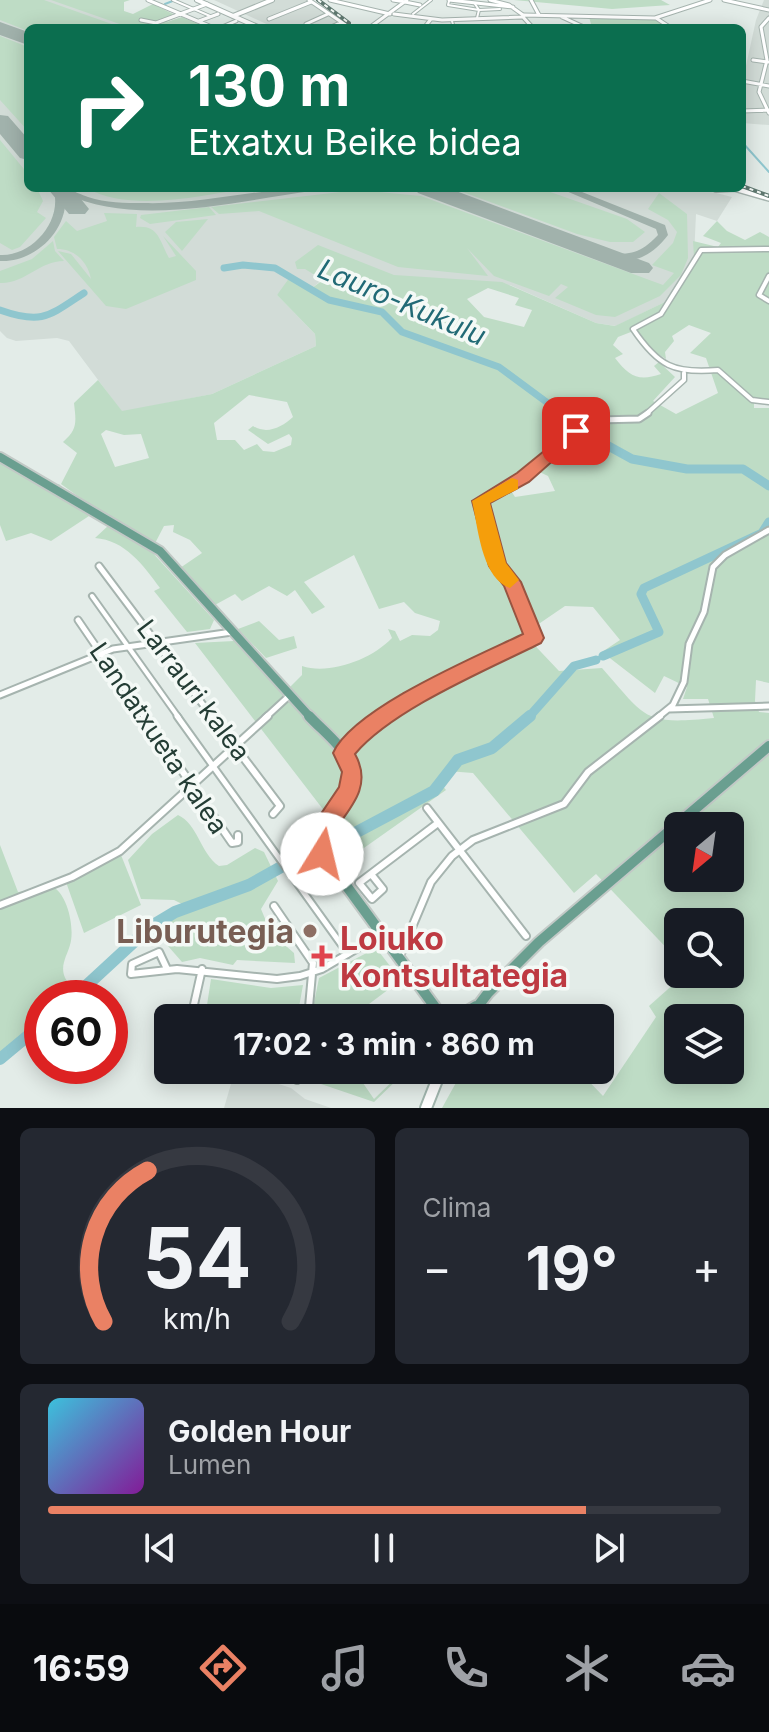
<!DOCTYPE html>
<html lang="es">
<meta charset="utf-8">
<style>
body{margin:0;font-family:Inter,sans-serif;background:#242831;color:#f1f3f6;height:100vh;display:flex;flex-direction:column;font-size:30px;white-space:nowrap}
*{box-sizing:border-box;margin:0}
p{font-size:26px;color:#9ea1a6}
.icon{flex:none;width:44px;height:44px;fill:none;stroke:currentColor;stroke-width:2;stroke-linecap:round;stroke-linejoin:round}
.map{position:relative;height:1108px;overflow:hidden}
.sheet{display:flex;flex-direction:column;gap:20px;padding:20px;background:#0d0f14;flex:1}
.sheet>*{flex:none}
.guide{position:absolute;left:24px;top:24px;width:722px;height:168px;border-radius:12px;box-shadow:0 4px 20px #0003;background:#0b6e4f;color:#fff;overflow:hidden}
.needle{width:52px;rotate:209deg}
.controls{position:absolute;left:664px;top:812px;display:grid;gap:16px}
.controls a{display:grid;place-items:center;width:80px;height:80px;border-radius:12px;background:#171b24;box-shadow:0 4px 20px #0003;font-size:40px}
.speed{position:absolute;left:24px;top:980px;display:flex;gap:16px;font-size:40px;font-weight:700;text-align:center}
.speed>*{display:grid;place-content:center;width:104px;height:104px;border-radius:50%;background:#171b24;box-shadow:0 4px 20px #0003;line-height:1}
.speed .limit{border:12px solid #d22;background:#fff;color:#111}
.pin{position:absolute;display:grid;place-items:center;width:68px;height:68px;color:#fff;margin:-34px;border-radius:16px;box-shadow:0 4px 12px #0006}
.me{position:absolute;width:88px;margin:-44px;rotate:9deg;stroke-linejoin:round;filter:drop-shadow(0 0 6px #0008)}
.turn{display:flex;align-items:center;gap:28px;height:168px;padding:0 32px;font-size:36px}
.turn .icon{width:104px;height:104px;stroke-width:2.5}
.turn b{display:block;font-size:56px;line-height:68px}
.big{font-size:60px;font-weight:700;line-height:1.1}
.sheet .tile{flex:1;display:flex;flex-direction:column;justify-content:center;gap:12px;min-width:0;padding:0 28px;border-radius:12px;background:#242831}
.sheet .dial{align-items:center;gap:0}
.dial svg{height:208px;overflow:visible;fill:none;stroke:#363941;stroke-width:7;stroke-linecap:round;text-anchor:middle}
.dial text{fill:#f1f3f6;stroke:none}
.song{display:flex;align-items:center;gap:24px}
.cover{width:96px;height:96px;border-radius:12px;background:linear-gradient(135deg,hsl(190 70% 55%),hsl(290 70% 35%))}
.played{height:8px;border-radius:4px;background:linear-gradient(90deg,#ea8164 80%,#363941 80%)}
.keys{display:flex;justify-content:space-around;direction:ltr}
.heat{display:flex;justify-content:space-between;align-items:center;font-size:44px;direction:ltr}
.sheet .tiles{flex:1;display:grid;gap:20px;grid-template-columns:1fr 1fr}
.tile:last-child{grid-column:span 2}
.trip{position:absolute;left:154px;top:1004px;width:460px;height:80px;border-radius:12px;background:#171b24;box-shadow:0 4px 20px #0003;font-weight:700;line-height:80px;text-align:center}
.tabs{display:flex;height:128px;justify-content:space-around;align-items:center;background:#090b0e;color:#9ea1a6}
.tabs .icon{width:56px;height:56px}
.tabs .active{color:#ea8164}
.tabs b{font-size:36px;color:#f1f3f6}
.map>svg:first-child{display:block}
</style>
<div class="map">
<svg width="769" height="1108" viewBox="0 0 769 1108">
<rect width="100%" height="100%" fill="#e3ece8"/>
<path fill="#d2dcd7" d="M0,0h64l79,28h-115v160h668l36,9 -15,24 -21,-7 -2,43 -27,44 -51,25 -20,-3 -86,-38 -29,1 -169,-12 11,5 -11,9 -16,-11 -19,18 38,39 1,12 -104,48 -90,18 -53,-71 -12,-3 -41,3 -9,-3 -7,-7z
M214,0h97l30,23 -10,5h-56z
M764,0h5v125l-27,-2v-39l14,-64z
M235,1070l56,18 14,11 26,9h-107z"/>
<path fill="#bedcc5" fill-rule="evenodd" d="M0,0h44l79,28 -95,3 -28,-11z
M51,0h79l-6,2v9l9,3 20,-10 22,11 -16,5 21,-4 -16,7 18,-6 26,11 -47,-3 -30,3z
M514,0h147l9,5 -58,4z
M589,17l63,1 18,10h-82l-10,-4h13z
M0,36l28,11v84l-28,-31z
M0,140l28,34v14h9l6,13 -6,11 9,6 -26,29 -8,3 -12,-7z
M86,188h168c-52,6 -119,26 -168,0z
M452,188h87l88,31 18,13 -12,10h-23l-33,-8z
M358,190l63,6 242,89 11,-12 -22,-8 21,-22 4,-11 -9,-12 -20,-11 11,-16 28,21 1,44 -7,17 -21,21 -45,21 -19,-2 -41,-17 13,-11 -7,-3 -12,12 -55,-20 -27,-28 21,28 -90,-9 -139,-56 -40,3 -8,-7z
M209,207l7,8 -66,9 -10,-6 1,-3z
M104,213l33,1 -1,13c23,-2 23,13 33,31l7,-2 -13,-20 33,35v9l-70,29 -20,-3 -48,-55 13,3 20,25c-3,-16 -15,-30 -34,-30l-3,-12 12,-16 11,10 30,-10z
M208,219l-26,32 -17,-19 11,-10z
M717,221l10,10 18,9 15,-8 9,5v162h-15v9h15v275l-13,-3 -1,21 4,11 10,1v395h-327l21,-38h115l25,26 53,-79 -7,-11 36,-32h45v-52h-52v38l-82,-86 -22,19 -101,-120 -26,-2 -10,8 9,11 -109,77 -16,-24 11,-22 -137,-178 39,-2 49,53 19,-19v-9c27,9 69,-6 90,-28l-4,-9 7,2 5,10 12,-6 18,1 8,-6 2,-9 -25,-8 -11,-11 -25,7 -25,-54 -50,27 21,25 -13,7 -17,-24 -8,6 -18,-10 -27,15 -7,-7 -22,12 -33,-38 22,-15 -12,-13 -17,-8 1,-7 -10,1 -13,25 63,69 -4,9 -23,3 -33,-41 6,-3c-17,-23 -35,-48 -65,-50l14,-13v-11l-8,-1 -40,-29 16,-31 -14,-11c15,-13 13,-20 11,-39l24,-23 24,31 90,-17 104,-48 -1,-12 -38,-39 13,-18 22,11 11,-8 -18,-11h-8l-2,-7 23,-17 76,30 108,7 94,41 19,3 52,-25 27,-44 -1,-16 25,6 3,-4 -18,-7zM488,288l31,10 -4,7 17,5 -8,17 -40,-10 -17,-18zM689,325l22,8 -21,20 16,5 12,35 -42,21 -23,-13 22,-24 -16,-15 -5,4 7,8c-23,8 -32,2 -46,-16l8,-4 -10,-9 5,-8 18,-7 14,19 16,10 -1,-7 9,-11 -2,-5zM249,395l38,7 6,15c-11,10 -26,18 -40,9l-5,4 20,14 21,-10 3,4 -1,7 -17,7 -11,-1 -6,-7 -13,6 -9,-10h-18l-3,-17zM106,430l18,5 17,-1 8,24 -34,9 -14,-33zM529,467l19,9 7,15 -40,6 -9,-14zM565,606l28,1 27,33 -18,12 53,41 9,-17 23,11 -4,12h25l6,19c-71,7 -67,1 -112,-50l-43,3 -35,-37zM678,826h52v52h-52zM678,1018h52v52h-52z
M53,241l2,10 9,10c-25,0 -39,23 -64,22v-12l32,-12z
M0,462l48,28 11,-6 30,32 -38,25 -20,-8 -25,8 -6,-16z
M259,621l20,19 15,-4 3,12 -31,10 -28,-29z
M178,815c20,9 22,38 41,51l8,-1 28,-17 9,4 14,29 -17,28 10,24 23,20 1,10 -58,-3 -4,5 -33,-7 -18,4 -21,-24 1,-10 18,-17 2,-7 -8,-4 -33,-1 -13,-39 24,-26z
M0,845l18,47 35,-5c15,8 22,42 17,58 -3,11 -12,23 -3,36 2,4 10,8 13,12l-2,5h-36v49l-14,-3 -28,19z
M121,855l20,50 -57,28 -18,-51z
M376,948l25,32 -40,30 5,8h-55l8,-40z
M211,979l60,9 32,-3 -6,33h-92z
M307,1070h47l20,29 30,-29h7l-4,10 -5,-5 -28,27 -53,-18z"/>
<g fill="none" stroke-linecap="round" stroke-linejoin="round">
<path stroke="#8fc6ce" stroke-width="2" d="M165,4l10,-4
M742,142l27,30"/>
<path stroke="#8fc6ce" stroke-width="7" d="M224,268l19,-3 32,3 54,32 53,12 20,20 97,35 65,48
M0,310c42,15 49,6 84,-17"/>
<path stroke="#8fc6ce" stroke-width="9" d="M562,413l12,14 58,32 55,10h56l26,17
M603,656l56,-24 -18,-38 3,-6 118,-55 7,-11
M528,718l46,-52 22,-6"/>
<path stroke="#8fc6ce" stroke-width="12" d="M338,842l96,-51 24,-31 34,-12 38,-32
M73,998l77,-71 25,-15 74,-27 59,-33
M0,1059l42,-35"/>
<path fill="#a1b2ac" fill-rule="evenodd" d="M53,188c17,0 21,4 35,9 18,6 37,6 55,6 58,2 115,-15 173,-15l-5,3c-74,10 -177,37 -246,2 5,36 -30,70 -65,68v-6c32,2 64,-35 53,-67z
M420,188h14l1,1 -5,3z
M559,188h13l93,37 3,10c-16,21 -34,30 -61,24v-4c25,-2 32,0 51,-20l-2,-6z"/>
<path fill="#a1b2ac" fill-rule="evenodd" d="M0,22l28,10v13l-28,-10z
M0,115l8,1 20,23v21l-8,-2 -20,-24z
M47,188h25l17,21 -4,5h-16z
M414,188h34l201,75 4,5 -4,5h-18l-213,-80z"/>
<defs>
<path id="pedestrian-far2" d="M173,0l37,16
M449,1l-1,4 31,5 -2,8
M475,4l4,6 21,-1
M413,14l18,-14
M452,21l2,7
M477,28h47"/>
<path id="pedestrian-far1" d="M92,596l87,122"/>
<path id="pedestrian" d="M177,716l171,238"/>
<path id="minor-far3" d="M148,0l66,28
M309,0l41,28
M330,0l60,14
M393,0l13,2
M449,0l64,7
M490,0l19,5 14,10
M531,0l8,15
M724,0l45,10
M405,2l15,3
M394,14l48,6 80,-3
M524,15l131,3 55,-18
M523,17l10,11
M562,17l24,11
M656,18l15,10
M769,18l-8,9 6,33 -8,32 10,21
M269,19l42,-17
M141,20l15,3 51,-19
M199,21l19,-7
M220,28l16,-7
M313,28l-7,-4 22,-10
M329,28l11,-5
M369,28l38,-28
M424,28l7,-9
M700,28h20
M753,60l15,2
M742,81l27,5
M742,111l26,-1"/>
<path id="minor-far2" d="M769,249l-68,1 -40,64 -28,15c25,37 41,45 85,41l34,30 17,2
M769,276l-10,19 10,6
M645,415l39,-35v-7"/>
<path id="minor-far1" d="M99,566l114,152
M78,620l67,98
M0,695l113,-46 119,-17
M669,709l100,-3
M265,718l25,-23
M382,718l90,-51 62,-29 -23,-56 -13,-16 -17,-65 42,-23 59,-51 16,-7 41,-1 9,-6
M657,718l16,-13 11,-23 5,-38 15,-32 9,-45 12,-12 44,-25"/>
<path id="minor" d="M144,716l88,127 6,-1v-7
M212,716l68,90 -7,8
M344,752l42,-36
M427,808l99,128
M371,874l12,15 -11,10 -13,-16 79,-60
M0,905l72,-28 48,-26 148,-135
M274,906l39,57 -5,55
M399,958l32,-76 21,-26 21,-16 91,-36 24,-32 72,-56
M167,969l-8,-17 -27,12 -1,10 46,-5 100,10 23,-3 22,-7 58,-34
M191,1018l11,-49
M297,1080l2,-10"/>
<path id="tertiary-far1" d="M197,0l63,28
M233,16l39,-16"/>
<path id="tertiary" d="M734,188l35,10
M716,189l20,-1"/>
<path id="secondary" d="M426,1108l15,-38"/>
<path id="primary-far1" d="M0,457l160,94 151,167"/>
<path id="primary" d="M309,716c12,13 29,26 38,41 19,31 -27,59 -29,90l125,171
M442,1017l17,-1 17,-10
M469,1018l19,-25 51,-51 230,-196"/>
</defs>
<use href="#pedestrian-far2" stroke="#a6b4af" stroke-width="4"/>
<use href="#pedestrian-far1" stroke="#a6b4af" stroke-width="8"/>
<use href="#pedestrian" stroke="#a6b4af" stroke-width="9"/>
<use href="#minor-far3" stroke="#a6b4af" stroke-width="5"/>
<use href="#minor-far2" stroke="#a6b4af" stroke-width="7"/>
<use href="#minor-far1" stroke="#a6b4af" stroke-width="9"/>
<use href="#minor" stroke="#a6b4af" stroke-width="10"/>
<use href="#tertiary-far1" stroke="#a6b4af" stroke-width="6"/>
<use href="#tertiary" stroke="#a6b4af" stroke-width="8"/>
<use href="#secondary" stroke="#a2b7af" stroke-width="14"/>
<use href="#primary-far1" stroke="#c2c9c6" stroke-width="12"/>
<use href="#primary" stroke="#c2c9c6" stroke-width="14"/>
<use href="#pedestrian-far2" stroke="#fff" stroke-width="2"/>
<use href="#pedestrian-far1" stroke="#fff" stroke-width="4"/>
<use href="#pedestrian" stroke="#fff" stroke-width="5"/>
<use href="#minor-far3" stroke="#fff" stroke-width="3"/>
<use href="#minor-far2" stroke="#fff" stroke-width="4"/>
<use href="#minor-far1" stroke="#fff" stroke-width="5"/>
<use href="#minor" stroke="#fff" stroke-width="6"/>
<use href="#tertiary-far1" stroke="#fff" stroke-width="4"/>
<use href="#tertiary" stroke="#fff" stroke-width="5"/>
<use href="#secondary" stroke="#fff" stroke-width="10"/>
<use href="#primary-far1" stroke="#6a9f90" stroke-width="8"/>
<use href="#primary" stroke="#6a9f90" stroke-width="10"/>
<defs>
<path id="rail" d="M318,0l31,23
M742,186l27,10"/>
</defs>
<use href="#rail" stroke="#5f7870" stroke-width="4"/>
<use href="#rail" stroke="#f4f9f6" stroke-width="2" stroke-dasharray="4" stroke-linecap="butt"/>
</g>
<path fill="#ea8164" stroke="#985441" stroke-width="2" d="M576,425l8,6 -2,4 -53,47 -39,21 16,60 15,19 23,56 -3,5c-54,27 -148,66 -186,111 19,34 -7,56 -26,84l4,16 -3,8 -8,3 -8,-3 -8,-26 33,-49 3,-15 -9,-19c20,-45 144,-97 190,-119l-19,-48 -15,-20 -17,-65 45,-28z"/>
<path fill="#f59e0b" d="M512,478l6,2v9l-28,14 16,60 13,17 -9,8c-29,-10 -32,-62 -38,-87z"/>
<circle fill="#8d6e63" stroke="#f4f9f6" stroke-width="3" cx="310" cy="931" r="8"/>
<path fill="#e0444e" stroke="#f4f9f6" stroke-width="3" d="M318 944h8v8h8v8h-8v8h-8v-8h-8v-8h8z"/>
<g text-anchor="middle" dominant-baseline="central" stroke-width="7" stroke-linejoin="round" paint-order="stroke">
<g font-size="26" fill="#243d35" stroke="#f4f9f6">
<text transform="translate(194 690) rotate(53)">Larrauri kalea</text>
<text transform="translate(159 738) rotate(56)">Landatxueta kalea</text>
</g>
<g font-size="28" font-style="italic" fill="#216a76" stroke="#f4f9f6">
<text transform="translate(402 302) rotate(23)">Lauro-Kukulu</text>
</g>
<g font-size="32" font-weight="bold" fill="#785e54" stroke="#f4f9f6" text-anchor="end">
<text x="294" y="931">Liburutegia</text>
</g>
<g font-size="32" font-weight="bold" fill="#be3a42" stroke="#f4f9f6" text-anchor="start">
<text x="340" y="938">Loiuko<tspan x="340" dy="37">Kontsultategia</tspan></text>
</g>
</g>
</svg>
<div class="controls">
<a><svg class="needle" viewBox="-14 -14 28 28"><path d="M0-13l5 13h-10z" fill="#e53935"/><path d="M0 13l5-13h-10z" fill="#9ea1a6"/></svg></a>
<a><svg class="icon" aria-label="search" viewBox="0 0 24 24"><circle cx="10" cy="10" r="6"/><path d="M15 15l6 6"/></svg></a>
<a><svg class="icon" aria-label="layers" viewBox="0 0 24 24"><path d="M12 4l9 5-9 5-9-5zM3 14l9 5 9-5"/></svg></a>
</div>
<div class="speed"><div class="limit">60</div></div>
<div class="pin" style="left:576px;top:431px;background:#d93025"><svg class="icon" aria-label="arrive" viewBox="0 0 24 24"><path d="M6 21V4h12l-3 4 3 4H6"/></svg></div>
<svg class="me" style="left:322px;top:854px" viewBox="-20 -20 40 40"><circle r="19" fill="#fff"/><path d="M0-13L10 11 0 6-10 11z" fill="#ea8164"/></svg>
<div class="trip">17:02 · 3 min · 860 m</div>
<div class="guide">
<div class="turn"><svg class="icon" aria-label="right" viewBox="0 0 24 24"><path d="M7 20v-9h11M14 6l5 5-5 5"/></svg><div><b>130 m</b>Etxatxu Beike bidea</div></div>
</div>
</div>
<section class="sheet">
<div class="tiles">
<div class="tile dial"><svg viewBox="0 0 100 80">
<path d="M14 69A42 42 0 1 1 86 69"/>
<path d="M14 69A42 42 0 0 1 31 11" stroke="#ea8164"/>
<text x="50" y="56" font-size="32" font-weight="700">54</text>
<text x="50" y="72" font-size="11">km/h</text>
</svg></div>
<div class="tile"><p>Clima</p>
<div class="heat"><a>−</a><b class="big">19°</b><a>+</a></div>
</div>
<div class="tile">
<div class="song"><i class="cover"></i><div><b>Golden Hour</b><p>Lumen</p></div></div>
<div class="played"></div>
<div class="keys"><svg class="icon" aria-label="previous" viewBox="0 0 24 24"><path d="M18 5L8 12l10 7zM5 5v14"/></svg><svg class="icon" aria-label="pause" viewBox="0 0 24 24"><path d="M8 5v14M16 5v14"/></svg><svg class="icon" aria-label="next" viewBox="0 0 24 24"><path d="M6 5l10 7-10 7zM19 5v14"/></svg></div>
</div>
</div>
</section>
<nav class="tabs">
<b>16:59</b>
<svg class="icon active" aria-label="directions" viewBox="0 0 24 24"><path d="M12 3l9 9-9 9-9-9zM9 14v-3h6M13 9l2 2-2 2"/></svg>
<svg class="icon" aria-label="music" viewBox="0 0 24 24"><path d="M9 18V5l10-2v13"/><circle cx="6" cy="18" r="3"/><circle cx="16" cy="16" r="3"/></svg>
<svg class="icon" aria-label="phone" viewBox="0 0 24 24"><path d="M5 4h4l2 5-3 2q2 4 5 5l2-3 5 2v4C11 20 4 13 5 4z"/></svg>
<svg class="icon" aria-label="climate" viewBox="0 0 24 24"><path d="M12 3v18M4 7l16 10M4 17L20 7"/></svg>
<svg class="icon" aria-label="car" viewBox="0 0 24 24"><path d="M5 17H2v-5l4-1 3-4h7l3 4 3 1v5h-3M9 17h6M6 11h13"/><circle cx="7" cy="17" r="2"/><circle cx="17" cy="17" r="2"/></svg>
</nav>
